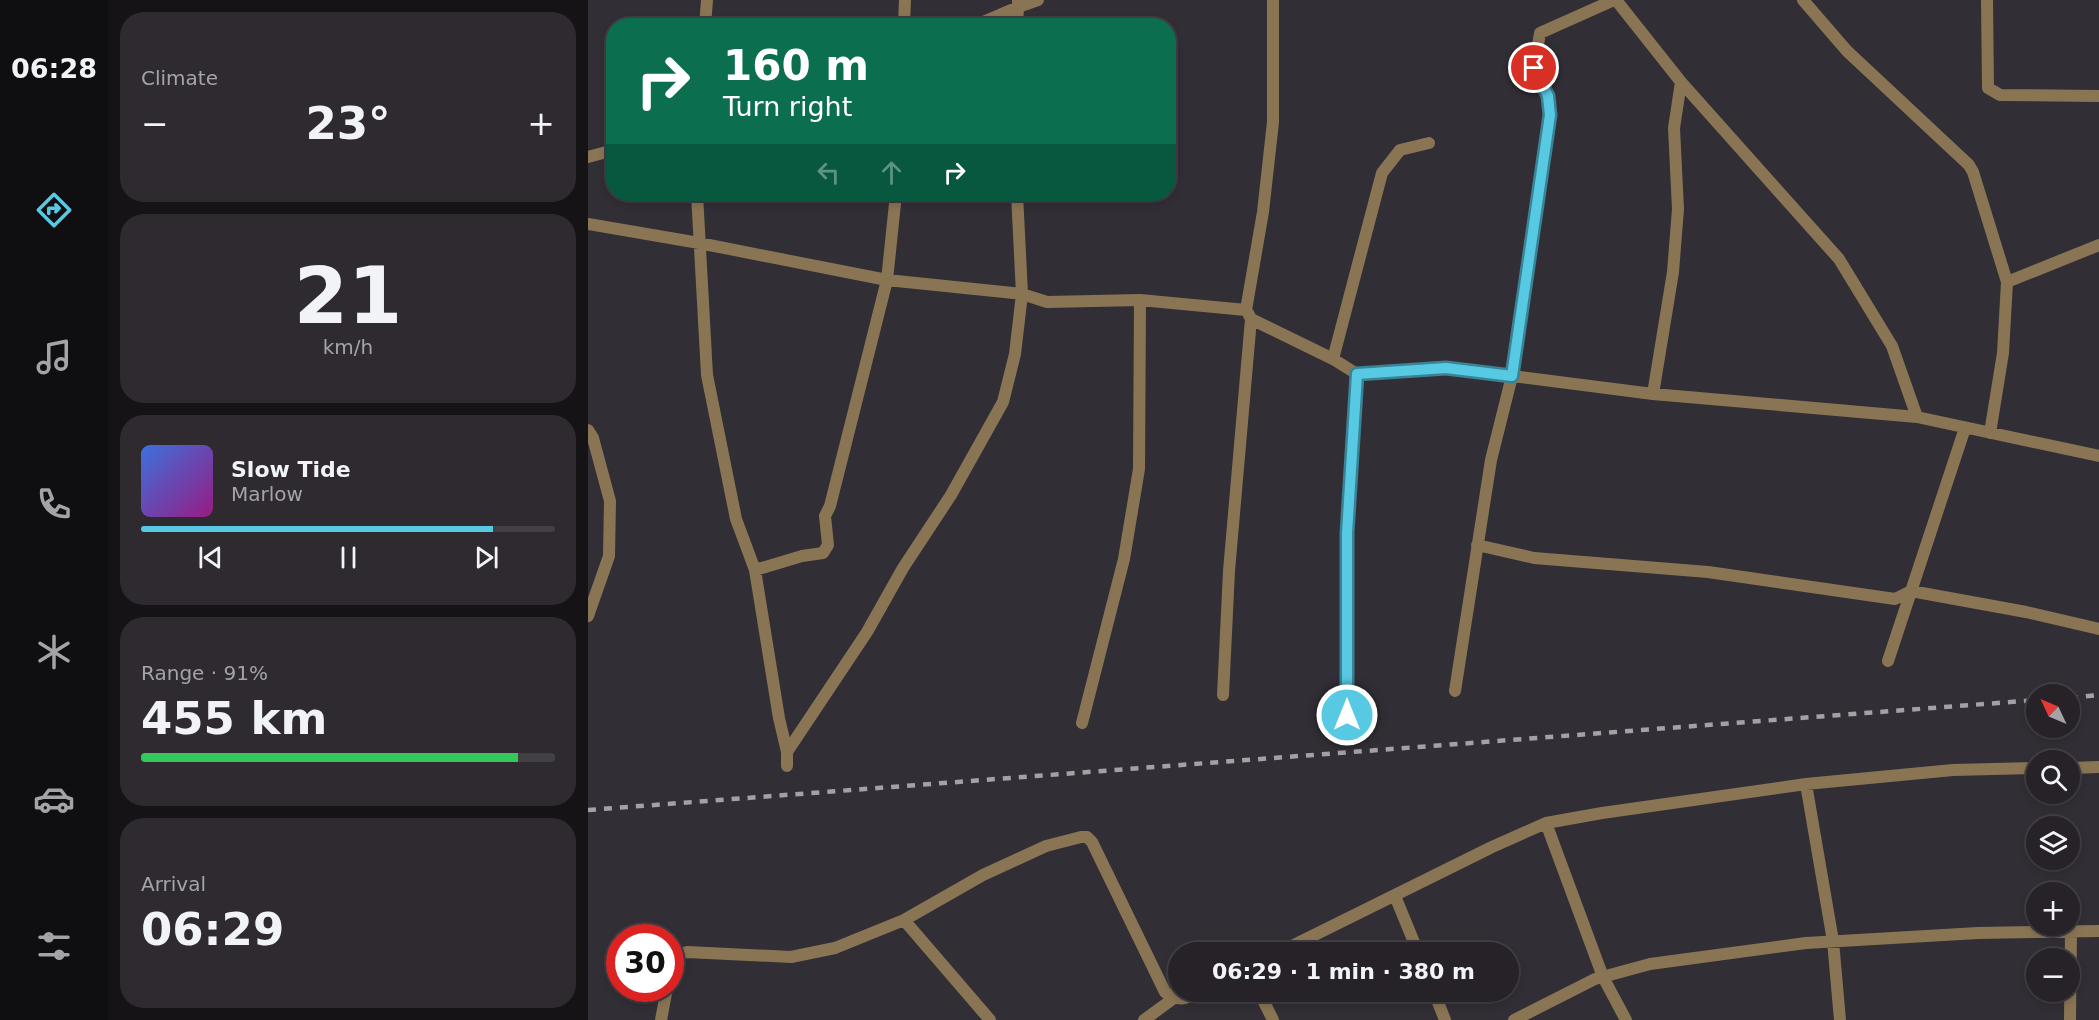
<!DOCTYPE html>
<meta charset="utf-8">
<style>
body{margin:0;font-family:"DejaVu Sans",sans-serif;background:#2e2a30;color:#f1f3f6;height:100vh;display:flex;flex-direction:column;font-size:22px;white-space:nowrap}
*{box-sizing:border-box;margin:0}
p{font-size:20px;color:#a4a4a8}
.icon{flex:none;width:33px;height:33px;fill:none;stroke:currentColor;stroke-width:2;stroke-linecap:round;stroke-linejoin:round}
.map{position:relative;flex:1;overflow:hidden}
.drawer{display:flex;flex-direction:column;gap:12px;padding:12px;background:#151316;width:480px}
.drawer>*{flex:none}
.top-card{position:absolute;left:18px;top:18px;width:570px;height:183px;border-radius:24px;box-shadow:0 3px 9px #0003,0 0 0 2px #423f45;background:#0b6e4f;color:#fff;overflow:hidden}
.needle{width:39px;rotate:314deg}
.buttons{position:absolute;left:1438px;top:684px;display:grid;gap:12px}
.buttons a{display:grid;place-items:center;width:54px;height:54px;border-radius:50%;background:#262228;box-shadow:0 3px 9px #0003,0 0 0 2px #423f45;font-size:30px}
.speed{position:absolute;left:18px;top:924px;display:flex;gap:12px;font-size:30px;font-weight:700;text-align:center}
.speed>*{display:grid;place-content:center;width:78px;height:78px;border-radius:50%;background:#262228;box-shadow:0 3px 9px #0003,0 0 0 2px #423f45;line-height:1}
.speed .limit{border:9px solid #d22;background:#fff;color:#111}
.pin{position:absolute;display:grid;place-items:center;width:51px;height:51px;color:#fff;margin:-26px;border:3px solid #fff;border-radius:50%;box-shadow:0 2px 6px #0007}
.me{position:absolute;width:66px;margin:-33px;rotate:0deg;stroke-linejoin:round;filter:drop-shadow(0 0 4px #0008)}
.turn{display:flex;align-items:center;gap:21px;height:126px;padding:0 18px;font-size:27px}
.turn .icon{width:78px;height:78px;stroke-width:2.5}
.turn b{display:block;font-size:42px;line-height:51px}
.lanes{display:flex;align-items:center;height:57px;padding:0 18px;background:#0003;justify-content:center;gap:30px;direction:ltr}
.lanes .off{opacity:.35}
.big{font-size:45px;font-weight:700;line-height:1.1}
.drawer .tile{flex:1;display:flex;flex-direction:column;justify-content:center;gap:9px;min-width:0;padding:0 21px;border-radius:24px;background:#2e2a30}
.drawer .dial{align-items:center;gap:0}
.dial b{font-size:78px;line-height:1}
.song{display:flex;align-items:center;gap:18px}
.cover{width:72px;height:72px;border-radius:9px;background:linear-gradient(135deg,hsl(220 70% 55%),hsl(310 70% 35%))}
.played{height:6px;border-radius:3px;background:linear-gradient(90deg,#57c9e3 85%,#423f45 85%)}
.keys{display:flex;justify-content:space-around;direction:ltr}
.heat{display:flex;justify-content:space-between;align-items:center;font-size:33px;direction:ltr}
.charge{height:9px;border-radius:4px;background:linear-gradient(90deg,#34c759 91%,#423f45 0)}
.trip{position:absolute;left:580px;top:942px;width:351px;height:60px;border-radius:30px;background:#262228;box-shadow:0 3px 9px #0003,0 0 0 2px #423f45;font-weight:700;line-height:60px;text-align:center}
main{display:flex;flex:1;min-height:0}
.dock{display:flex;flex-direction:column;width:108px;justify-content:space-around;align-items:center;background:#0f0e10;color:#a4a4a8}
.dock .icon{width:42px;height:42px}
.dock .current{color:#57c9e3}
.dock b{font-size:27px;color:#f1f3f6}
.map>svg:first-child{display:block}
</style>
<main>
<nav class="dock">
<b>06:28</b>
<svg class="icon current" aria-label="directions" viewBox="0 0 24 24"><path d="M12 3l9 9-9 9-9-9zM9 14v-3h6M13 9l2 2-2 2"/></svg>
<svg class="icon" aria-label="music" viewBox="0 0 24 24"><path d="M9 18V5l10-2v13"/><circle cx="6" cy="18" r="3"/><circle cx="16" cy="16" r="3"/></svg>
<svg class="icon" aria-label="phone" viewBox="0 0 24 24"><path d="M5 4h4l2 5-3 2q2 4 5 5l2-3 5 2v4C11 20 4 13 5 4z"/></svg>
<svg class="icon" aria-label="climate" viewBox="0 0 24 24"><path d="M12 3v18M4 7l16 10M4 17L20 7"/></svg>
<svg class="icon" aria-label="car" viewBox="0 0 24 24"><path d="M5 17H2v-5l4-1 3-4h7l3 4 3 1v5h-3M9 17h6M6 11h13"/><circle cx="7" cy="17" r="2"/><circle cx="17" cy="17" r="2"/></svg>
<svg class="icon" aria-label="filters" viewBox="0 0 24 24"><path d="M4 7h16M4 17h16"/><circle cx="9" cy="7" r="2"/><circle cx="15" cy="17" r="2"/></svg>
</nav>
<section class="drawer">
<div class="tile"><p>Climate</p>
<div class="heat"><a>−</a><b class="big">23°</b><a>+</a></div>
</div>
<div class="tile dial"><b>21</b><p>km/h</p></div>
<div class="tile">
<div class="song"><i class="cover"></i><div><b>Slow Tide</b><p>Marlow</p></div></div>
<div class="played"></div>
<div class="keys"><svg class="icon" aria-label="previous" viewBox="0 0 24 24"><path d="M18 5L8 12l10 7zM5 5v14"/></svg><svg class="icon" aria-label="pause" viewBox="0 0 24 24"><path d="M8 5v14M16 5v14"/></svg><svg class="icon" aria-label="next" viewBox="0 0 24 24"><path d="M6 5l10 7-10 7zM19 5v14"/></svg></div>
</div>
<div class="tile"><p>Range · 91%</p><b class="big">455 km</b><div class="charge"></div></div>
<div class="tile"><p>Arrival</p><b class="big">06:29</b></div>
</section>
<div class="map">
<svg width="1511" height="1020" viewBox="0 0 1511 1020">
<rect width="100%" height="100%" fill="#322e35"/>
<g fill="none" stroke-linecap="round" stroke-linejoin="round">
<path stroke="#897554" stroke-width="12" d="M430,0v7l20,-7
M1026,0l-74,33 -6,35 14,28 1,19 -37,261 141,18 264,23 182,39
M1028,0l65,82 158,177 53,87 25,71
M1215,0l44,51 122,114 4,7 34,110 -4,71 -13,80
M1399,0l1,88 12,7 99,1
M117,26l2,-26
M316,26l1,-26
M386,26l44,-19 -1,19
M0,157l26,-7
M109,194l10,181 29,144 19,51 24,148 8,34v14
M0,224l111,19 188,37 135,14 25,8 93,-2 106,10 17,-98 10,-90v-122
M1419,282l92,-37
M663,319l82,40 24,15 -10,159v182
M745,359l49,-186 18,-23 29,-7
M769,374l89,-6 66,8 -21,84 -36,231
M1065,394l20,-122 5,-63 -4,-81 7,-46
M0,430l5,8 17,63 -1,55 -21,60
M889,545l57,13 174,14 187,27 16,-8 115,21 73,17
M167,570l47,-14 21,-3 5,-8 -3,-29 5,-10 57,-226 9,-86
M1300,661l77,-233
M635,695l6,-124 22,-252 -3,-6
M494,723l42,-164 15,-90 1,-169
M199,752l80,-120 36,-64 48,-73 52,-93 12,-48 7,-60 -5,-100
M1482,768l29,-1
M1218,784l27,157 7,79
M958,823l57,154 23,43
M807,896l23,56
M316,920l86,100
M692,952l212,-105 54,-24 56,-10 204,-29 147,-14 84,-2
M82,974l3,-11 5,-9 9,-2 104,5 44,-9 69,-28 79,-45 63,-29 35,-9h6l5,5 73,150c14,10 20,7 35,0
M671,992l14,28
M846,992l11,28
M73,1020l6,-32
M556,1020l30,-22
M926,1020l81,-41 55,-15 156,-21 172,-10 121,-2
M1482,1020l1,-89"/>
<path stroke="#a3a1a6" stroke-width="4.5" stroke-dasharray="8 8" stroke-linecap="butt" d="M1482,698l29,-3
M0,810l1449,-110"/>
</g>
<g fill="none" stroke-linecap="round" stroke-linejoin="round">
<defs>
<path id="route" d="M759,715v-182l10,-159 89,-6 66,8 38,-261 -2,-19 -14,-28"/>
</defs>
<use href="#route" stroke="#398394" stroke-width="15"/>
<use href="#route" stroke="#57c9e3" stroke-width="10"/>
</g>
</svg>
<div class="buttons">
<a><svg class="needle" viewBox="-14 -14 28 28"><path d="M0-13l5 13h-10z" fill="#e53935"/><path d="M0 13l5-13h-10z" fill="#a4a4a8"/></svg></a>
<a><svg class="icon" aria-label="search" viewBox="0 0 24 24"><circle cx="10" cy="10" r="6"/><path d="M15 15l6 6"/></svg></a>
<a><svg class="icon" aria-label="layers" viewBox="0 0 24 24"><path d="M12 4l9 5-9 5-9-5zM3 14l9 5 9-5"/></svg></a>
<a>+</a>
<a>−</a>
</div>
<div class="speed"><div class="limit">30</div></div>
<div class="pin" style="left:946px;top:68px;background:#d93025"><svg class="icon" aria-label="arrive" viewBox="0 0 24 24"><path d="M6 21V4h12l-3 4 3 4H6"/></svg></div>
<svg class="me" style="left:759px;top:715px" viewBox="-20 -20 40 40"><circle r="17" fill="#57c9e3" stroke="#fff" stroke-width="3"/><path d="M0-11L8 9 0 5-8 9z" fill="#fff"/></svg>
<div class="trip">06:29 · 1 min · 380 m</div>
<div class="top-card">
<div class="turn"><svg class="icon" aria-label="right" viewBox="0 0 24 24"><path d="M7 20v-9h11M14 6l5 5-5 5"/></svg><div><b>160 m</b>Turn right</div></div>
<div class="lanes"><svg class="icon off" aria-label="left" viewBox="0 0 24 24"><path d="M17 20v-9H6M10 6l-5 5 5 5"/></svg><svg class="icon off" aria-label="ahead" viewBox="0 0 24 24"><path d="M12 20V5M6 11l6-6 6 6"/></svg><svg class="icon" aria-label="right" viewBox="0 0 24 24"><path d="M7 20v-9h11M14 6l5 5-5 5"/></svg></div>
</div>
</div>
</main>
